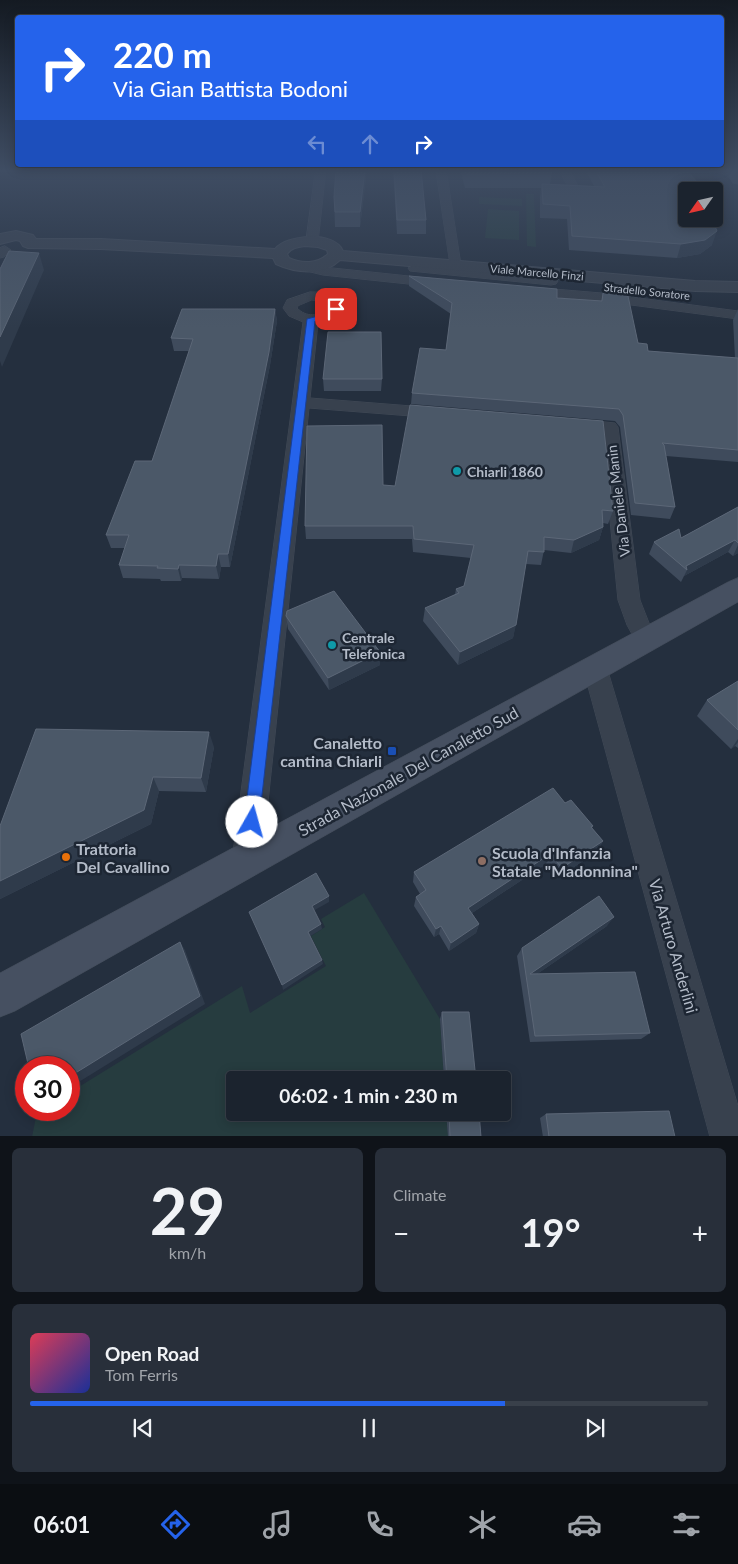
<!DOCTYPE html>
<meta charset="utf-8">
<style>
body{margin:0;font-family:Lato,sans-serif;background:#282f3a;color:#f1f3f6;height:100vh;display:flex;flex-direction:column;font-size:19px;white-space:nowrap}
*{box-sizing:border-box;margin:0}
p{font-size:16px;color:#a0a4aa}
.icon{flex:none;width:28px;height:28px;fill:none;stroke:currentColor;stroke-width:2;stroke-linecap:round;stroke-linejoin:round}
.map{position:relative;height:1136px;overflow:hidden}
.panel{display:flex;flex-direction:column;gap:12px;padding:12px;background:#0f1319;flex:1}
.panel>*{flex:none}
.top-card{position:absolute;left:15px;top:15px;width:709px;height:152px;border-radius:5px;box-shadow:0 2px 12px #0003,0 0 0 1px #39404a;background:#2563eb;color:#fff;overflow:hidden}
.needle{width:32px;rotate:236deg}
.controls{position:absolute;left:678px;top:182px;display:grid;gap:10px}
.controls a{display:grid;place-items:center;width:45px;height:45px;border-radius:5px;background:#1b232e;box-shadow:0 2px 12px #0003,0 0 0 1px #39404a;font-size:25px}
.speed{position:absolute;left:15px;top:1056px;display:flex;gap:10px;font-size:25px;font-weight:700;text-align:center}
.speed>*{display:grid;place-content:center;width:65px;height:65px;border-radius:50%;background:#1b232e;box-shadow:0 2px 12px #0003,0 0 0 1px #39404a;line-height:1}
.speed .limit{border:8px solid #d22;background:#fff;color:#111}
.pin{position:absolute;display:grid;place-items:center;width:42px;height:42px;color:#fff;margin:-21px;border-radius:10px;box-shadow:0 2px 8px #0006}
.me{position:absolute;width:55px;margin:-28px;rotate:7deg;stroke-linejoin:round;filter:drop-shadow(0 0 4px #0008)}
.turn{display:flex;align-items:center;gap:18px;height:105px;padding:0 15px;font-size:22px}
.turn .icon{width:65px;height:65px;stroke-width:2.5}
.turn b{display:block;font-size:35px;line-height:42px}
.lanes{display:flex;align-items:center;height:48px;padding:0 15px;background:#0003;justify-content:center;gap:25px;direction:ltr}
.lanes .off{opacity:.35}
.big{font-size:38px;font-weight:700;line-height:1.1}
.panel .widget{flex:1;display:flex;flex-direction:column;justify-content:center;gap:8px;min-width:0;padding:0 18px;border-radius:8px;background:#282f3a}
.panel .dial{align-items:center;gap:0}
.dial b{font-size:65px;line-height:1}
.song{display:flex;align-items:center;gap:15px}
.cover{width:60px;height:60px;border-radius:8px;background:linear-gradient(135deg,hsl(350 70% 55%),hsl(230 70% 35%))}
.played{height:5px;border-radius:2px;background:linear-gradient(90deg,#2563eb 70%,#39404a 70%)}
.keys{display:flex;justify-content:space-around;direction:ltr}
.heat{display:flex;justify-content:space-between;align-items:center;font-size:28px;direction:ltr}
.panel .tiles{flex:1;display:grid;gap:12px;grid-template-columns:1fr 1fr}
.widget:last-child{grid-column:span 2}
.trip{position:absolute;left:226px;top:1071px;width:285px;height:50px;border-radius:5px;background:#1b232e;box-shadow:0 2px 12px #0003,0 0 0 1px #39404a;font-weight:700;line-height:50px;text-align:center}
.tab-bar{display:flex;height:80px;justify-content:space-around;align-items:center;background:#0b0e12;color:#a0a4aa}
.tab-bar .icon{width:35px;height:35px}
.tab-bar .active{color:#2563eb}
.tab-bar b{font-size:22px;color:#f1f3f6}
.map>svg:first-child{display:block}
</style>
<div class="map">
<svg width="738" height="1137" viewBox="0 0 738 1137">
<rect width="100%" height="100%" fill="#242f3e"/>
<path fill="#263c3f" d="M526,194h8l2,53 -9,-1z
M479,197l43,2v7l-43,-2z
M488,209l31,2v29l-34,-2z
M364,893l76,126 4,61h-209v32l211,1 2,23 -416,1 5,-25 4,-2h28v-17l173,-107 8,27 76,-47 -15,-30 14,-9 -4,-8z"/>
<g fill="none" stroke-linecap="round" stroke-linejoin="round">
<defs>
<path id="minor" d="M316,169h10l-8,73 -6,4 -6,-4z
M436,169h10l15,96 -3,3 93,9 7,4 -2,3 -5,1 -141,-14 -2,-3 7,-4 35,3z
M559,169h10l10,19 -1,2h-8z
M5,246l6,4 -7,7 -4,1v-10z
M307,263l16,4 114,12 7,4 -7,4 -114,-12 -21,-5 -1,-3 1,-3z
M530,287l71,6 137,18v8l-137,-18 -76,-7 -2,-3z
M310,292c14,0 30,1 33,17l-7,7 -18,7 -8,75 127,10 6,1 2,4 -2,4 -6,1 -128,-10 -47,452 -5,10 -10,5 -10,-5 -5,-10 71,-538 -14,-6 -6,-8 4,-8zM312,300l13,2 4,6c-11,8 -22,10 -32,0l1,-2z
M575,419l40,4 3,4 22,173 9,23 10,17 -4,7 -8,2 -8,-2 -12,-22 -9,-25 -17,-169 -32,-3 -3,-4 3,-4z
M595,658l8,3 4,7 131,438v31h-28l-127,-469 4,-7z"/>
<path id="tertiary" d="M16,231l17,4 3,4h65l174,10c12,-15 60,-18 68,2l352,30 43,1v10l-43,-1 -355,-31c-16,16 -45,13 -64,4l-3,-6 -172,-9 -73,-1 -5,-2 -3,-5 -4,-1 -16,4v-10zM305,246l13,1 9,3 1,4c-11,10 -26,10 -39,4l-2,-4c4,-6 11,-7 18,-8z"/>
<path id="secondary" d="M726,169h12v15l-5,-1z
M738,578v24l-723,409 -15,6v-44l728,-391z"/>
</defs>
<use href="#minor" stroke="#414a57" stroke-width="1"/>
<use href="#tertiary" stroke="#414a57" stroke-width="2"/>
<use href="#secondary" stroke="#414a57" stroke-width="1"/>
<use href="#minor" fill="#38414e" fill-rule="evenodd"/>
<use href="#tertiary" fill="#38414e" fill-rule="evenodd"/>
<use href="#secondary" fill="#465061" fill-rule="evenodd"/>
</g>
<path fill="#3f4b5c" d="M367,169l-7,58h-25l-1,-30z
M393,169h28l5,51v14h-29z
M460,169h90l2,4 -2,11 44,2 -9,-17h101l26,76 -12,9 -23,4 -108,-8 -2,-31 -27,-1v-21l1,-9h-76z
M409,276l148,22 44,3 2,-8 35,50 10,8 87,7 -2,-38 5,-11v153l-72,-6 9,51 -5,12 -39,-4 -11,-88 -5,-6 -204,-17 1,-11 34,-43 5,-36 -42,-28z
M275,309l2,12 -7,44 -40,202h-9l-2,12 -37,-1 -1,3h-20l-1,-2 -37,-1 -4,-13 6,-17h-14l-5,-13 46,-74 37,-110h-15l-3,-13z
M323,379h59l-1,12h-57z
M383,485l230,26 -5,13 -5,-1v4l-4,13 -28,13 -27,-3 -3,15 -15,-1 -13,74 -55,27 -35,-44 2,-13 30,-14 1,-5 8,-3 7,-28 -58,-6 -1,-13h-106l-1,-13z
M738,507v46l-5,3 -5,-4 -44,24 -3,6 -32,-28 5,-12 27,-4z
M286,616l94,49 -51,25 -41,-61z
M738,681v67l-3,-2 -4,3 -34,-33 10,-16z
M214,747l-8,45 -47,-1 -8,33 -151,75v-73z
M565,803l28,23 -1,2 11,13 -6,11 -40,26 -11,-14 -74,49 7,11 -3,9 -27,18 -10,-17 -5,3 -20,-31 2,-9 4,-3 -7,-12 1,-10z
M607,926l-70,48 113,59 -9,6 -111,3 -13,-86 5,-8z
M442,1012l34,68h-32l-4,-61z
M446,1112h33l2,25h-33z
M546,1114l129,23h-132l-3,-19z"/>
<path fill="#2f3b4b" d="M365,169h2l-7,58v-15z
M717,231l-5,14 -12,9 -23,4 4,-14z
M39,253l5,17 -42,97 -2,-6v-24z
M275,309l2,12 -7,44 -40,202 -2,-13z
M603,527l-4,13 -28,13 3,-13z
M735,540l-7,12 -44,24 3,-6 -1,-4z
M738,545v8l-5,3z
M218,554l3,13 -2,12 -3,-13z
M179,565l3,13 -1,3 -3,-12z
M516,625l-3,13 -55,27 2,-13z
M380,652v13l-51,25 -1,-12z
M209,732l5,15 -8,45 -5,-14z
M738,739v3l-3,4 -4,3z
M153,777l6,14 -8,33 -151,75v-18z
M603,841l-6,11 -40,26 5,-10z
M550,854l-4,10 -80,53 2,-9z
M329,896v6l-16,9 -1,-5z
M614,917l-7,9 -80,55 3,-7z
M321,924l1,5 -13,8 -1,-5z
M479,924l-3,9 -27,18 2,-8z
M441,926l-2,8 -5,3 2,-8z
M180,942l5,8 20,54 -136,84v-11z
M322,960l1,4 -40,26 -1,-5z"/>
<path fill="#4b5868" stroke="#5c6777" d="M336,169h29l-5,43h-25l-1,-15z
M394,169h27l5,51h-29z
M465,169h85l2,4 -86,1z
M595,169h91l11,13 3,9h-14v28h26l5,12 -12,9 -24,4 -109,-8 -2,-30 -27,-2 -1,-20 63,3z
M9,251l30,2 -39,84v-68z
M409,276l148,13v9l45,3 1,-8 25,3 10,47 9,1 1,7 90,7v92l-76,-7 2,2 11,62 -40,-4 -12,-88 -4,-6 -207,-16 8,-45 26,2 6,-47z
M182,309h93l-6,43 -41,202h-10l-2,12 -37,-1 -1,4 -21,-1 1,-2 -39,-1 10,-30h-23l29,-74h17l41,-122 -22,-1z
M328,332h53l1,47h-59z
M410,405l193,16 10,90 -11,-1 1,17 -29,13 -30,-3v15l-16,-1 -12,74 -56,27 -35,-44 34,-15 -3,-4 8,-3 10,-41 -60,-6 -1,-13h-108l2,-100 75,-1 1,60 12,1z
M738,507v36l-3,-3 -49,26 1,4 -33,-28 25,-13 2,9z
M334,591l46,61 -52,26 -42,-62 1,-5z
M738,681v49l-31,-30z
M36,729l173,3 -8,46 -48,-1 -9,33 -144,71v-55z
M553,788l12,15 6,-3 22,26 -2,1 12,14 -41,27 -12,-14 -82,54 11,16 -28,19 -10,-17 -5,3 -20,-32 10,-7 -12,-18z
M316,873l13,23 -17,10 9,18 -13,8 14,28 -40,25 -33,-73z
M599,896l15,21 -84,57 105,-2 15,61 -115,3 -13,-88z
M180,942l20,54 -131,81v-9h-40l-8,-34z
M442,1012h27l7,68h-29z
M669,1111l6,26h-126l-3,-23z
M449,1112h30l2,25h-31z"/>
<linearGradient id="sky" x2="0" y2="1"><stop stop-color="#141a22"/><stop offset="0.52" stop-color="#3f4d63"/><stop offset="1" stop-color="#3f4d63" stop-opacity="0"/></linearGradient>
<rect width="738" height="328" fill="url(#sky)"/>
<path fill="#2563eb" stroke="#184099" d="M333,307l7,2 -6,7 -19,5 -56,501 -2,5 -5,3 -6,-3 -2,-5 63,-503 22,-6z"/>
<g fill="#0f9aa8" stroke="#1d2633" stroke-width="2">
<circle cx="457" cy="471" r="5"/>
<circle cx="332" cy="645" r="5"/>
</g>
<rect fill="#1a4fb4" stroke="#1d2633" stroke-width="2" x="387" y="746" width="10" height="10" rx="2.5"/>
<circle fill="#e8710a" stroke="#1d2633" stroke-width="2" cx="66" cy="857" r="5"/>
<circle fill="#8d6e63" stroke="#1d2633" stroke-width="2" cx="482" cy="861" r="5"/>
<g text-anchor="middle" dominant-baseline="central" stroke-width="5" stroke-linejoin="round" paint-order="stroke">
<g font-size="11" fill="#b4bcc9" stroke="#1d2633">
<text transform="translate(537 272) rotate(5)">Viale Marcello Finzi</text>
<text transform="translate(647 291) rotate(6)">Stradello Soratore</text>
</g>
<g font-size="14" font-weight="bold" fill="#b4bcc9" stroke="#1d2633" text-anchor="start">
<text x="467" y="471">Chiarli 1860</text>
<text x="342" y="637">Centrale<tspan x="342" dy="16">Telefonica</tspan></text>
</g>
<g font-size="14" fill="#b4bcc9" stroke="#1d2633">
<text transform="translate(618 501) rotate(-97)">Via Daniele Manin</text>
</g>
<g font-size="16" font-weight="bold" fill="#b4bcc9" stroke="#1d2633" text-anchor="start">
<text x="382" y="742" text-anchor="end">Canaletto<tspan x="382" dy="18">cantina Chiarli</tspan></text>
<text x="76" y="848">Trattoria<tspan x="76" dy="18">Del Cavallino</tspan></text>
<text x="492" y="852">Scuola d'Infanzia<tspan x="492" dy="18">Statale "Madonnina"</tspan></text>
</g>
<g font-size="16" fill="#b4bcc9" stroke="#1d2633">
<text transform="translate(408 771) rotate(-29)">Strada Nazionale Del Canaletto Sud</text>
<text transform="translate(674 946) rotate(74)">Via Arturo Anderlini</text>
</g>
</g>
</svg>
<div class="controls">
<a><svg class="needle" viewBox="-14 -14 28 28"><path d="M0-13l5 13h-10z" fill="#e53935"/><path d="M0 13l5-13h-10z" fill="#a0a4aa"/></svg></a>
</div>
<div class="speed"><div class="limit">30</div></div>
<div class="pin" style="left:336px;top:309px;background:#d93025"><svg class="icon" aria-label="arrive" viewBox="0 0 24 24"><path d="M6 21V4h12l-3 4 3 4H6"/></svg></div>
<svg class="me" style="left:252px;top:822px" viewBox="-20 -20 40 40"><circle r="19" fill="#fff"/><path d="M0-13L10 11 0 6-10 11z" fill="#2563eb"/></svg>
<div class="trip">06:02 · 1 min · 230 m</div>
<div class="top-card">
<div class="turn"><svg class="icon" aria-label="right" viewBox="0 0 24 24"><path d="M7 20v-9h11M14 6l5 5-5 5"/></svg><div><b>220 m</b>Via Gian Battista Bodoni</div></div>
<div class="lanes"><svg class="icon off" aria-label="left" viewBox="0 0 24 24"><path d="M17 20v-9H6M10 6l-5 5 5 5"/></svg><svg class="icon off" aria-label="ahead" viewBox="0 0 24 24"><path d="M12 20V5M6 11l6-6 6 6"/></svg><svg class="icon" aria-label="right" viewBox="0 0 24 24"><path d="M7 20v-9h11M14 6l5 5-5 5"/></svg></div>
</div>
</div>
<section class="panel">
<div class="tiles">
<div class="widget dial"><b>29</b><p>km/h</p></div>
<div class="widget"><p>Climate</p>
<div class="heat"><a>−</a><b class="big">19°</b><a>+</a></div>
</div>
<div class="widget">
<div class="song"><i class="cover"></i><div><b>Open Road</b><p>Tom Ferris</p></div></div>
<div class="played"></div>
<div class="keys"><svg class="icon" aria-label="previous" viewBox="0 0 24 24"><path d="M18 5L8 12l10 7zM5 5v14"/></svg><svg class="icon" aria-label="pause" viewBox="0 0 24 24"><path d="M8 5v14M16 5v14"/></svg><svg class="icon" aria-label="next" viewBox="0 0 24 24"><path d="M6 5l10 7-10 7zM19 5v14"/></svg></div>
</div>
</div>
</section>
<nav class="tab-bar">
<b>06:01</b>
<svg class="icon active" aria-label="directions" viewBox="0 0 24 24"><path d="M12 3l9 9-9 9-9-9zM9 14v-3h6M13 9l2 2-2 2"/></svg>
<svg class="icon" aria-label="music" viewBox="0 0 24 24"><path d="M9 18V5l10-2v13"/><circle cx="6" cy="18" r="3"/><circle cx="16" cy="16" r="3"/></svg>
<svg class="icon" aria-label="phone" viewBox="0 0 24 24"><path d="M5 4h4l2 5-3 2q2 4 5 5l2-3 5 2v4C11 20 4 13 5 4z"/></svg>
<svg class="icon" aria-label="climate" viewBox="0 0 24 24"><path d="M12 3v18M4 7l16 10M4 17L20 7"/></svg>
<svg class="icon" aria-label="car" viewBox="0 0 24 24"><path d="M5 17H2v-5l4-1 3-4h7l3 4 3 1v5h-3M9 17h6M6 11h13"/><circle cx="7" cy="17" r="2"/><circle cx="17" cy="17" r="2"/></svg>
<svg class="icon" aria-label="filters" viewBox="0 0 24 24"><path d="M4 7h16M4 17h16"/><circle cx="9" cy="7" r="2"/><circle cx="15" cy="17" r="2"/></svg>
</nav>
